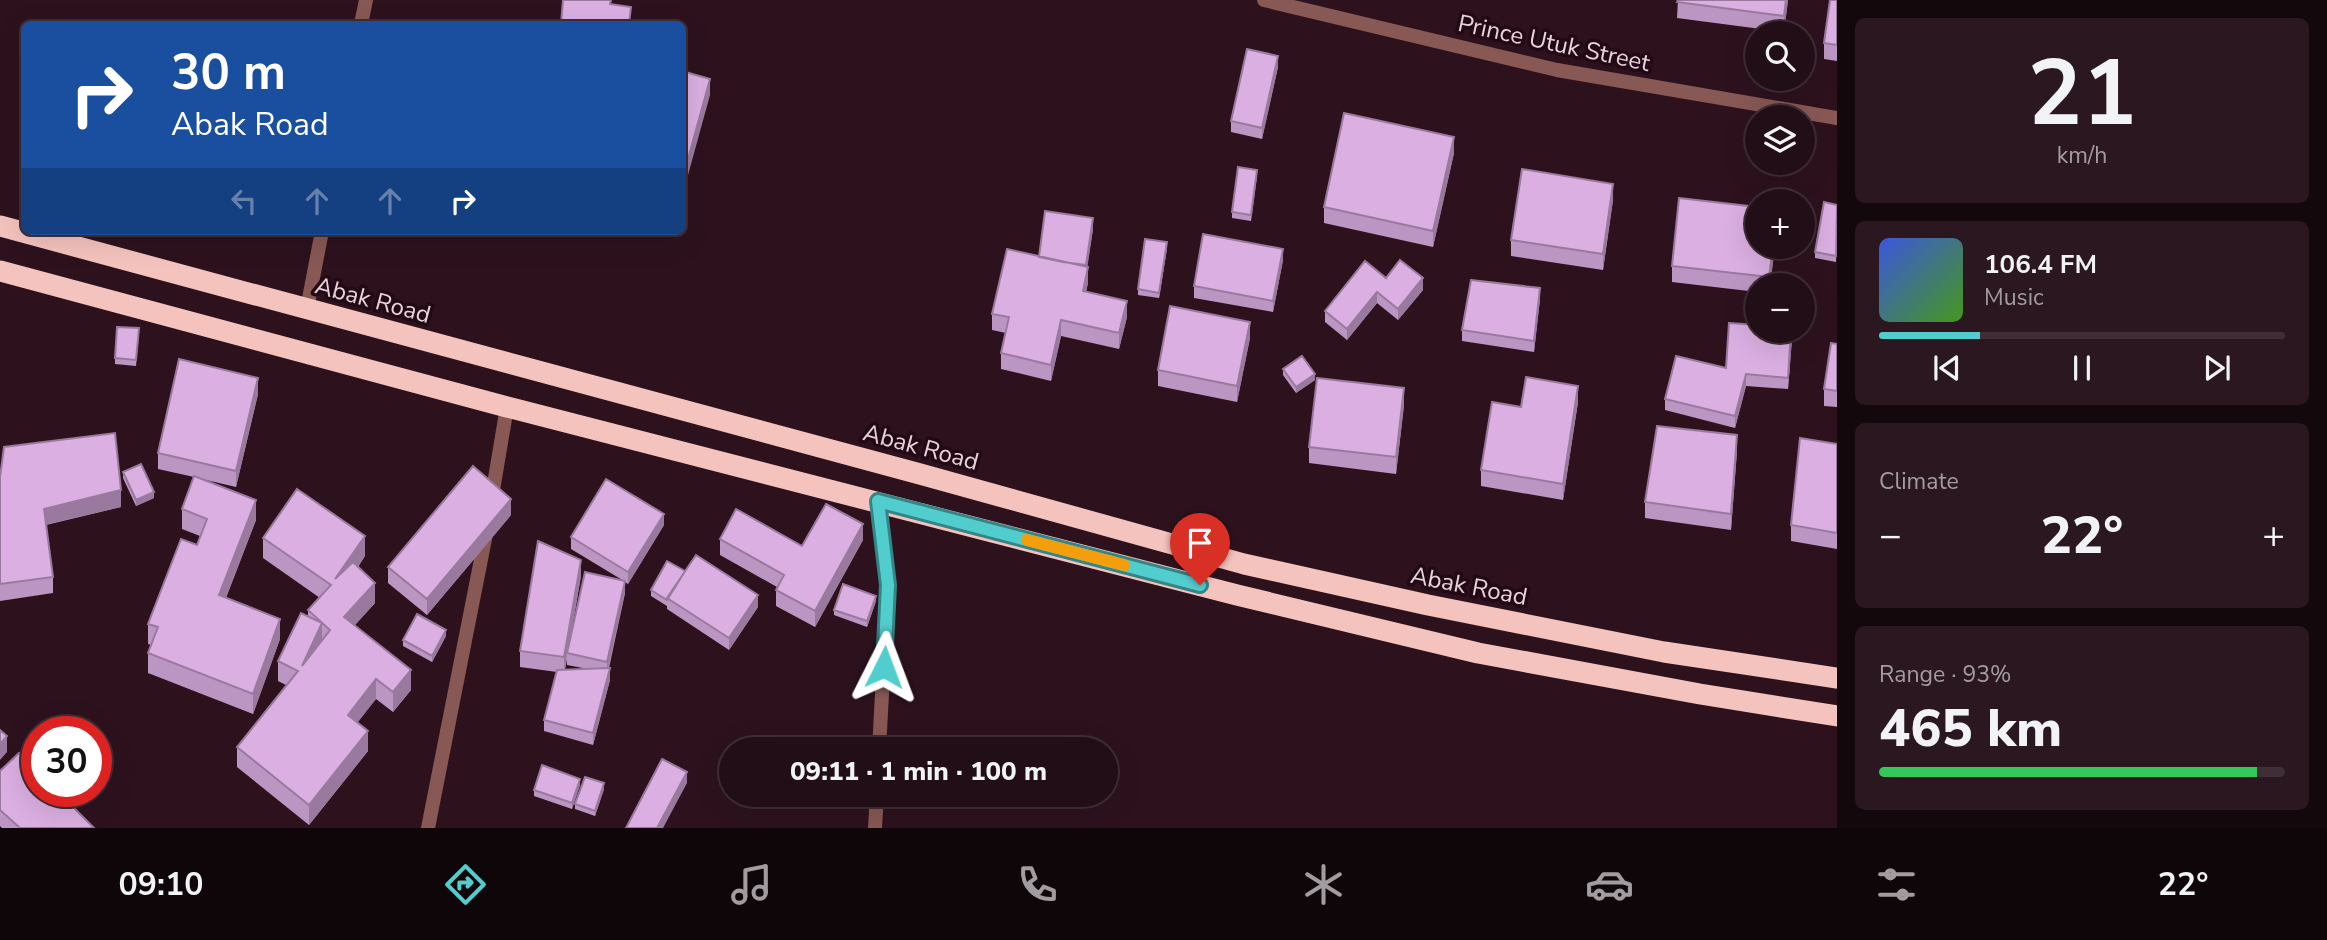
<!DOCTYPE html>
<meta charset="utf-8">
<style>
body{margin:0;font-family:"Nunito Sans",sans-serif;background:#2a171f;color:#f1f3f6;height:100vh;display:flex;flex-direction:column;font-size:26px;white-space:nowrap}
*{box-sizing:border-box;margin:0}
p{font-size:23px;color:#a29ca1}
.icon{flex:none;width:38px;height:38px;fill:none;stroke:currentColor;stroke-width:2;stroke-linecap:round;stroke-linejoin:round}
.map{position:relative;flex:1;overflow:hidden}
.panel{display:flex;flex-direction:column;gap:18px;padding:18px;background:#13080c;width:490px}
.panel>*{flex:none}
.guide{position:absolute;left:21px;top:21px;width:665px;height:214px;border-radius:10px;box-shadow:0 7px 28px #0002,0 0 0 2px #3f2e35;background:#1a4fa0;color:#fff;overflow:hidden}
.fabs{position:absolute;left:1745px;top:21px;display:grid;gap:14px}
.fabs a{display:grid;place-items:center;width:70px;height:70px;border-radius:50%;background:#220e16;box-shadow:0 7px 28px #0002,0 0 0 2px #3f2e35;font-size:35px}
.speed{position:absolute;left:21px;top:716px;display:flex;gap:14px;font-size:35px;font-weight:700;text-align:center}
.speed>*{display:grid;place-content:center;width:91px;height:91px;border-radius:50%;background:#220e16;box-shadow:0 7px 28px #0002,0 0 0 2px #3f2e35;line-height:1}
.speed .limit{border:10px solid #d22;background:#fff;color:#111}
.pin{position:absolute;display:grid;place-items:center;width:60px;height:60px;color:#fff;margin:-72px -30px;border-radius:50% 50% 50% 0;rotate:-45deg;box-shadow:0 0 7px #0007}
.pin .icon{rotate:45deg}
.me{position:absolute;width:77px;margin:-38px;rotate:3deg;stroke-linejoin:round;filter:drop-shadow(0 0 5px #0008)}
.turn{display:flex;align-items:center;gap:24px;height:147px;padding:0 35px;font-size:32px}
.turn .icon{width:91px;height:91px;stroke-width:2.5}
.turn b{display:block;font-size:49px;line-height:60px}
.lanes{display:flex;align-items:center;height:66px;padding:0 35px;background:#0003;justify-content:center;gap:35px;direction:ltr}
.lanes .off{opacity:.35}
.big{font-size:52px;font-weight:800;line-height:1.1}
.panel .widget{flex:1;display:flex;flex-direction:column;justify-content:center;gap:10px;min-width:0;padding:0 24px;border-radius:10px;background:#2a171f}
.panel .dial{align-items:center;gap:0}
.dial b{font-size:91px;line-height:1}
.song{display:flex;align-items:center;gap:21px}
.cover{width:84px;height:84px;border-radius:10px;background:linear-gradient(135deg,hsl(230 70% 55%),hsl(100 70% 35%))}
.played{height:7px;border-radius:4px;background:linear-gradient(90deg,#52cdce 25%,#3f2e35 25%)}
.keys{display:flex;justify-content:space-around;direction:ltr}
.heat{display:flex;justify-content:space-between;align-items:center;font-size:38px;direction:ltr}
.charge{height:10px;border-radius:5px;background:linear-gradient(90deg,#34c759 93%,#3f2e35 0)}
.trip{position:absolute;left:719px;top:737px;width:399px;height:70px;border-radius:35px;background:#220e16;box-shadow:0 7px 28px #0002,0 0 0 2px #3f2e35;font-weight:800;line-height:70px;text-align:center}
.tab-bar{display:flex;height:112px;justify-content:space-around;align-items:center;background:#0e0609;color:#a29ca1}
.tab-bar .icon{width:49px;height:49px}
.tab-bar .on{color:#52cdce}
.tab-bar b{font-size:32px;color:#f1f3f6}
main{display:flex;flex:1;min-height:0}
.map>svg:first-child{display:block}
</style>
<main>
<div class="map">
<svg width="1837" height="828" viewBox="0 0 1837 828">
<rect width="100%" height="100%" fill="#2d121e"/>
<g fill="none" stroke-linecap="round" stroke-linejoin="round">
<path stroke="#885854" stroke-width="14" d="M1264,0l293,70 280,48
M361,24l5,-24
M307,309l15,-78
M878,501l10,84 -9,164
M491,502l16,-95
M428,828l59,-299
M875,828l2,-34"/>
<path stroke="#f5c3be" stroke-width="21" d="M0,226l920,248 324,90 184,41 236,47 173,26
M0,271l507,136 730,188 241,58 222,41 137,22"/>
</g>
<path fill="#bc96c2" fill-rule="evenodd" d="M1678,0h110l-4,32 -107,-14z
M1837,0v61l-13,-2v-16z
M1278,67l-16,72 -31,-7v-11z
M1454,153l-21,94 -109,-24v-16z
M1257,176l-6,45 -19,-3v-6z
M1613,200l-10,70 -92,-14v-16z
M1837,205l-1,57 -21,-4v-6z
M1093,229l-6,38 1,16 -2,8 41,26 -8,32 -58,-13 -10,45 -50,-12v-16l5,-20 -14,-3v-16l47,-57z
M1775,247l-5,38h-13v7l-85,-10v-16z
M1167,248l-8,50 -21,-3v-6z
M1283,260l-10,52 -79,-14v-12z
M1386,278l37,12 -25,30 -21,-17 -30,37 -22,-18v-11z
M1540,299l-6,53 -72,-11v-11z
M139,334l-3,32 -21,-2v-6z
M1250,338l-13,64 -79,-16v-16z
M1792,339l-4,50 -42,-3 -11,42 -70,-18v-11l61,-31z
M1837,344v63l-13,-1v-17z
M1283,369l32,11 -19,13 -13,-18z
M258,394l-22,93 -34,-8 54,41 -30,78 54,41 -27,75 -105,-41v-20l3,-8 -3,-1v-20l49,-79 3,-9 -18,-7v-20l12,-32 -36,-8v-16z
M1578,402l-15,98 -82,-14v-16l40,-63z
M1404,405l-8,69 -87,-11v-16z
M1837,444v105l-46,-8v-16z
M1737,451l-6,79 -86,-12v-16z
M123,472l31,26 -18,8 -13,-28z
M0,477l121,30 -75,18 7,52v16l-53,8z
M511,515l-84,100 -39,-32v-16z
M664,525l-36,59 -3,-2v11l-16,75 1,12 -17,65 -49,-14v-11l13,-48 -37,-5v-16l61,-75 -10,57 53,-52 -53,-32v-12zM567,659v6l21,4 -23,1z
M263,538l102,18 -7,11 17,36 -20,22 56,65 -18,22 -17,-13 -19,23 11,29 -59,74 -72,-58v-20l49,-62 -8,-4v-20l30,-44v-7l12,-12 -57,-40z
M720,539l82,7 61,-6 -48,87 -39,-21v-16l1,-3 -57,-32z
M651,590l107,17 -29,43 -62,-41v-3l-16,-10z
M876,601l-9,26 -33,-12v-5z
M446,636l-14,26 -29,-16v-6z
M0,771l94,57h-92l-2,-2z
M580,785l-8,24 -38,-13v-6z
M604,789l-9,27 -20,-7v-5z"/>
<path fill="#997a9e" d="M1786,0h2l-4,32v-16z
M1278,56v11l-16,72v-11z
M710,79v16l-28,102v-16z
M1454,137v16l-21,94v-16z
M1613,184v16l-10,70v-16z
M1093,218v11l-6,41 1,-3v16l-5,24v-16l3,-17v-9z
M1167,242v6l-8,50v-5z
M1773,247h2l-5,38h-1z
M1283,249v11l-10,52v-11z
M1423,278v12l-25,30v-11z
M1540,288v11l-6,53v-11z
M1377,292v11l-30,37v-11z
M1127,301v16l-8,32v-16z
M1061,320v16l-10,45v-16z
M1250,322v16l-13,64v-16z
M1791,331l1,8 -4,50v-11z
M1315,374v6l-19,13v-6z
M1746,374v12l-11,42v-12z
M258,378v16l-22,93v-16z
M1578,386v16l-15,98v-16z
M1404,388v17l-8,69v-17z
M1737,435v16l-6,79v-16z
M121,490v17l-77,18v-16z
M154,492v6l-18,8v-6z
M511,499v16l-84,100v-16z
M256,500v20l-37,95v-20z
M664,514v11l-36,59v-12z
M863,524v16l-48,87v-16z
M365,536v20l-30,43v-20z
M581,560v16l-13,77h-1l-3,20v-16z
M625,581v12l-18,80v-11z
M375,583v20l-31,34v-20z
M758,595v12l-29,43v-12z
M876,596v5l-9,26v-6z
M280,619v20l-27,75v-20z
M322,623v20l-20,23z
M446,630v6l-14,26v-6z
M610,668v12l-17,65v-12z
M411,670v20l-18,22v-20z
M376,679v20l-28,36v-20z
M368,731v20l-59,74v-20z
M7,736v16l-7,8v-16z
M687,772v11l-24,45h-6z
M580,779v6l-8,24v-6z
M604,783v6l-9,27v-5z"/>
<path fill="#dbafe2" stroke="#997a9e" stroke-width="2" d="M563,0h48l-1,4 21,3 -2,17h-68z
M1678,0h108l-2,16 -107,-14z
M1830,0h7v45l-13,-2z
M1247,49l31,7 -16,72 -31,-7z
M682,71l28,8 -28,102z
M1344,113l110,24 -21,94 -109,-24z
M1238,167l19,3 -6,45 -19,-3z
M1522,169l91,15 -10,70 -92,-14z
M1679,198l78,9v40h16l-4,30 -97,-11z
M1824,202l13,3 -1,51 -21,-4z
M1045,211l48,7 -7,47 -23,-3 -24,-5z
M1203,234l80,15 -10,52 -79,-15z
M1145,239l22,3 -8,51 -21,-4z
M1007,249l81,18 -5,24 44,10 -8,32 -58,-13 -10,45 -50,-12 8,-36 -17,-3z
M1400,260l23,18 -25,31 -21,-17 -30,37 -22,-18 40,-50 21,17z
M1471,280l69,8 -6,53 -72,-11z
M1170,306l80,16 -13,64 -79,-16z
M1729,323l28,2v6h34l-3,47 -42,-4 -11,42 -70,-17 11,-43 50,12z
M117,327l22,1 -3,32 -21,-2z
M1831,343l6,1v47l-13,-2z
M1302,356l13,18 -19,13 -13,-18z
M179,359l79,19 -22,93 -78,-18z
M1526,377l52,9 -15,98 -82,-14 11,-68 29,5z
M1317,378l87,10 -8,69 -87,-10z
M1657,426l80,9 -6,79 -86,-12z
M115,433l6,57 -77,19 9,68 -53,7v-107l4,-30z
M1800,438l37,6v89l-46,-8z
M141,464l13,28 -18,8 -13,-28z
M473,466l38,33 -84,100 -39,-32z
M194,476l62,24 -37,95 61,24 -27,75 -105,-41 10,-26 -10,-3 33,-85 16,6 10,-26 -25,-10z
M606,479l58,35 -36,58 -57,-35z
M297,489l68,47 -30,43 18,-17 22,21 -31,34 67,53 -18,22 -17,-13 -28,36 20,16 -59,74 -72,-58 61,-76 -20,-10 23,-48 21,10 -20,43 28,-36 -22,-20 23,-25 -68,-47z
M826,504l37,20 -48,87 -39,-21 8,-15 -64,-36 16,-30 66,37z
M538,541l43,19 -17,97 -44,-6z
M696,555l62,40 -29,43 -62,-40z
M667,561l18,10 -18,29 -16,-10z
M585,572l40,9 -18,81 -40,-9z
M843,584l33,12 -9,25 -33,-11z
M417,614l29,16 -14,26 -29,-16z
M610,668l-17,65 -49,-13 13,-50z
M0,730l7,6 -7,8z
M19,753l18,18v20h20l37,37h-74l-20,-18v-39z
M662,759l25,13 -30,56h-31z
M542,765l38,14 -8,24 -38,-13z
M585,777l19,6 -9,28 -20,-7z"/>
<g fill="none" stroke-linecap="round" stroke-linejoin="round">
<defs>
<path id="route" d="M884,667l4,-82 -10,-84 322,84"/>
</defs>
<use href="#route" stroke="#358586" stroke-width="18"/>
<use href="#route" stroke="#52cdce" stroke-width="12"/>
<path stroke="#f59e0b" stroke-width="12" d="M1027,540l97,25"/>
</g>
<g text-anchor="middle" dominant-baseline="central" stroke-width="7" stroke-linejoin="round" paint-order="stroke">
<g font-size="24" fill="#e7d3da" stroke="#230815">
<text transform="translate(1554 43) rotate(12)">Prince Utuk Street</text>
<text transform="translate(373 300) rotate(15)">Abak Road</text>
<text transform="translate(921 447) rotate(15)">Abak Road</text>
<text transform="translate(1469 586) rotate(11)">Abak Road</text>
</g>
</g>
</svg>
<div class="fabs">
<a><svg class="icon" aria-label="search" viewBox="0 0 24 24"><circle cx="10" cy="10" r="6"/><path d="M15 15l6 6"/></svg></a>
<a><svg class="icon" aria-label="layers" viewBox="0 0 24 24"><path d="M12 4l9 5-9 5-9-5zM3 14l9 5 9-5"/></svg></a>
<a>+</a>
<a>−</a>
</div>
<div class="speed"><div class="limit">30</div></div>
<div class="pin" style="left:1200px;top:585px;background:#d93025"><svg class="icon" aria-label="arrive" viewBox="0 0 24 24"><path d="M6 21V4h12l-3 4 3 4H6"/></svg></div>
<svg class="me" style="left:884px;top:667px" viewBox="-20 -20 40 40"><path d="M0-17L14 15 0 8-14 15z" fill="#52cdce" stroke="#fff" stroke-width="4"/></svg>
<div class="trip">09:11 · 1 min · 100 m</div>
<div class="guide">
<div class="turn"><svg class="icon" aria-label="right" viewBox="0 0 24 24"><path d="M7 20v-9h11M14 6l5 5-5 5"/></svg><div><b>30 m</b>Abak Road</div></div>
<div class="lanes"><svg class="icon off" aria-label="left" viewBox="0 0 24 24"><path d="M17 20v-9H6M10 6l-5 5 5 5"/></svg><svg class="icon off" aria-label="ahead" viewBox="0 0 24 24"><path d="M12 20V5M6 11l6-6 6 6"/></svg><svg class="icon off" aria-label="ahead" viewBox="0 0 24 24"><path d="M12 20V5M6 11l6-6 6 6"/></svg><svg class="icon" aria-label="right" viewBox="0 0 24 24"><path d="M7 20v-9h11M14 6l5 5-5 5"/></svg></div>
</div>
</div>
<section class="panel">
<div class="widget dial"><b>21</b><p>km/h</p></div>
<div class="widget">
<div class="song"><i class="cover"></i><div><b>106.4 FM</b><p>Music</p></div></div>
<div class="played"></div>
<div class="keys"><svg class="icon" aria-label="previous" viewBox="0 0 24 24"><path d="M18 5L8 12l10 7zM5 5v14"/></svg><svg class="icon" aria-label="pause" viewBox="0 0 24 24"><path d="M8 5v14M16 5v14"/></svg><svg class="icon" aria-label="next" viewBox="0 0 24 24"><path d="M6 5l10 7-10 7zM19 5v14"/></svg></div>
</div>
<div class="widget"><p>Climate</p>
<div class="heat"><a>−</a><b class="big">22°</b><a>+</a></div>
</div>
<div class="widget"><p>Range · 93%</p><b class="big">465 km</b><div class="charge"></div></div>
</section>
</main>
<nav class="tab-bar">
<b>09:10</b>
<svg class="icon on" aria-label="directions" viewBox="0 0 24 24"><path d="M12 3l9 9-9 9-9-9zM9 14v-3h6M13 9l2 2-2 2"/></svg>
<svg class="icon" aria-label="music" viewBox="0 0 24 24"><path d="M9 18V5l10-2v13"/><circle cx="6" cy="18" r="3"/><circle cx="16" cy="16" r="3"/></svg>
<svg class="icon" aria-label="phone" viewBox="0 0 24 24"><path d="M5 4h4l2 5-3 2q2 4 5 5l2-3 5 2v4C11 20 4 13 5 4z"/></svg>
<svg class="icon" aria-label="climate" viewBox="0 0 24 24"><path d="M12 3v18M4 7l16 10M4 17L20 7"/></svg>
<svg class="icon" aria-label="car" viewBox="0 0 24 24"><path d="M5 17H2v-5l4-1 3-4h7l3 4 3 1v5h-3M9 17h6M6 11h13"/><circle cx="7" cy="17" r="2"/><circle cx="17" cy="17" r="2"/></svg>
<svg class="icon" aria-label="filters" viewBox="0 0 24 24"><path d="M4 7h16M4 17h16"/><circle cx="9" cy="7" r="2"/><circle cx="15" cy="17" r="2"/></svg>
<b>22°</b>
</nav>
